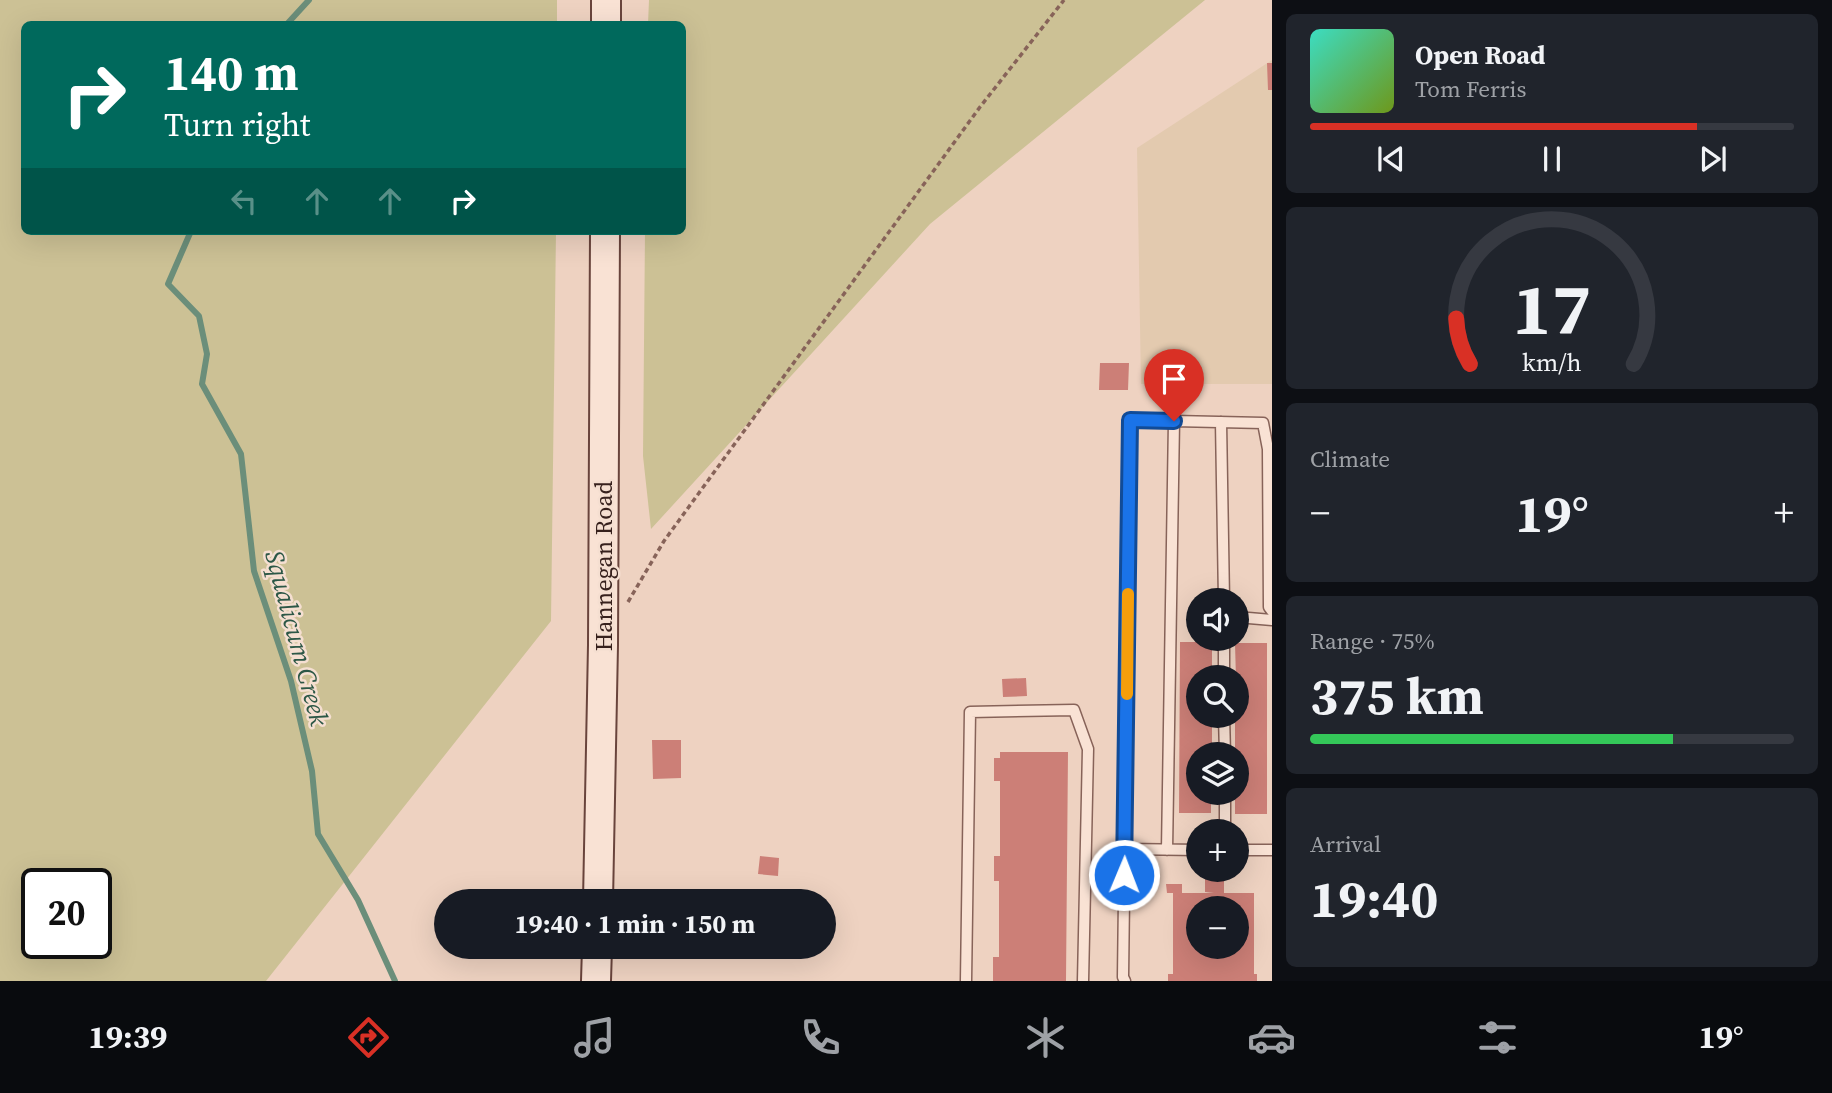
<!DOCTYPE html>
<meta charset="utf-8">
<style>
body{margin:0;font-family:"Source Serif 4",serif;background:#20242c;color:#f1f3f6;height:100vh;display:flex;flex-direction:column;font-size:26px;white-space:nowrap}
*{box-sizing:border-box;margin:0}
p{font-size:23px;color:#9ea1a6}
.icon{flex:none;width:38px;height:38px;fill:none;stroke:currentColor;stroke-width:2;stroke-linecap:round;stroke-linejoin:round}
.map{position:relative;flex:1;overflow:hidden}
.details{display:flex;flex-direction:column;gap:14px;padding:14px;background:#0d0f14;width:560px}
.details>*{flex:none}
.guide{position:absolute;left:21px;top:21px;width:665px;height:214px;border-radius:10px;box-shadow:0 7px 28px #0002;background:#00695c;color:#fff;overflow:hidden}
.buttons{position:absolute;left:1186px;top:588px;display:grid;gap:14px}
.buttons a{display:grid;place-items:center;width:63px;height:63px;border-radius:50%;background:#171b24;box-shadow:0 7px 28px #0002;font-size:35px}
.speed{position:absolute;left:21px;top:868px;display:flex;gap:14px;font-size:35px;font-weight:700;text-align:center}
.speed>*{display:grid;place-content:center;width:91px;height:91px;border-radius:50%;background:#171b24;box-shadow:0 7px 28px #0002;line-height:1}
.speed .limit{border:4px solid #111;border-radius:10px;background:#fff;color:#111}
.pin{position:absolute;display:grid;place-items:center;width:60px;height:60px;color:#fff;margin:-72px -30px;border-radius:50% 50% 50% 0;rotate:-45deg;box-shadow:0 0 7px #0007}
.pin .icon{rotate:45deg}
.me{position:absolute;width:77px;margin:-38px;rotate:1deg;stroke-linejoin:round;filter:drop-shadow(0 0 5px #0008)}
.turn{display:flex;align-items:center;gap:24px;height:147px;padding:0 28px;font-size:32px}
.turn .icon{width:91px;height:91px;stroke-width:2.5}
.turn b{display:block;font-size:49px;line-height:60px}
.lanes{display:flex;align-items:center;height:66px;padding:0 28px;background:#0003;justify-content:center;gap:35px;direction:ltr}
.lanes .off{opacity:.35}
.big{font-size:52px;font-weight:700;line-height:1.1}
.details .widget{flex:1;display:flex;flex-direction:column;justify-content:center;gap:10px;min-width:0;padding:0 24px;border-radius:10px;background:#20242c}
.details .dial{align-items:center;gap:0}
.dial svg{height:182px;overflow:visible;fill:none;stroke:#363941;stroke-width:7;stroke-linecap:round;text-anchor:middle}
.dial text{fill:#f1f3f6;stroke:none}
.song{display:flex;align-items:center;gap:21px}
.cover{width:84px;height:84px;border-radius:10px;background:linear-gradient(135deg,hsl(170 70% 55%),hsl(80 70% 35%))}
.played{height:7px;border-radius:4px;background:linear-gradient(90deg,#d93025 80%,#363941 80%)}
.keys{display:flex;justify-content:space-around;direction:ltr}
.heat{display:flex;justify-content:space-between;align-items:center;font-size:38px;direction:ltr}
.charge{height:10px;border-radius:5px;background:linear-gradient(90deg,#34c759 75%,#363941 0)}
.trip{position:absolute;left:434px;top:889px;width:402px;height:70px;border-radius:35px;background:#171b24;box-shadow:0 7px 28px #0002;font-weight:700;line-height:70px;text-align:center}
.tab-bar{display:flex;height:112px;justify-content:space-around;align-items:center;background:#090b0e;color:#9ea1a6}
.tab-bar .icon{width:49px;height:49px}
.tab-bar .on{color:#d93025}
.tab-bar b{font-size:32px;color:#f1f3f6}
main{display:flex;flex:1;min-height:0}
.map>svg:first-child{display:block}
</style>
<main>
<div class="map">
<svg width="1272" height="981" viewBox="0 0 1272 981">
<rect width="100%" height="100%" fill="#eed2c1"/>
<path fill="#e3caaf" d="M1272,60v324h-131l-4,-236z"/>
<path fill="#ccc195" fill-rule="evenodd" d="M0,0h557v24h-533v207h532l-5,390 -285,360h-266zM37,884h59v59h-59z
M649,0h556l-275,224 -279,305 -8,-73 2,-225h37v-207h-34z"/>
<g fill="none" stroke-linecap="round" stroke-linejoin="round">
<path stroke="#6b8e7a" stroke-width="6" d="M287,24l22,-24
M191,231l-23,53 31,32 8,38 -5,30 39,70 13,117 37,110 21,90 6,63 40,66 37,81"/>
</g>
<path fill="#cc7f77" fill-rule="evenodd" d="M1267,63h5v27h-4z
M1100,363h29l-1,27h-29z
M1180,642h32v35h-13v39h13v38h-13v39h12v20h-32z
M1235,643h32v171h-32v-21h2v-39h-2v-38h2z
M1026,678l1,18 -24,1 -1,-18z
M652,740h29v38l-28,1z
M1000,752h68l-2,229h-73v-24h6v-76h-5v-25h6v-75h-6v-23h6z
M760,856l19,2 -1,18 -20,-2z
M1205,877l19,1v15h30v81h3v7h-89v-7h5v-81h-6l-1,-9h16v9h32l-9,-1zM1199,908h38v39h-38z"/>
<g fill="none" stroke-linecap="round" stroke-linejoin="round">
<defs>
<path id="service" d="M1221,422l3,178
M1237,617l35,3
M1224,639v38
M1224,716l1,38
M1225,793v38
M1125,849l74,1
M1167,850l7,-429
M1237,850h35
M966,981l4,-269 104,-2 14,39 -5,232
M1125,981l-2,-4 7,-557 133,3 5,26 1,158 3,4"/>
<path id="secondary" d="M606,24v-24
M598,901l5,-256 2,-414
M596,981l1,-34"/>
</defs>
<use href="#service" stroke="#876359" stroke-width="13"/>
<use href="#secondary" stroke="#69443c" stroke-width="32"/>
<path stroke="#876359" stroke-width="3.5" stroke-dasharray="5 3.5" stroke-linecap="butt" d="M628,602l36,-61 316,-434 84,-107"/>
<use href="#service" stroke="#f9e2d4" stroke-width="10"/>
<use href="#secondary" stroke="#f9e2d4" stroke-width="28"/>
</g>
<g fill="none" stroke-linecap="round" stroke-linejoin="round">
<defs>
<path id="route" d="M1124,875l6,-455 44,1"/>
</defs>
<use href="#route" stroke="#114b97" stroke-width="18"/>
<use href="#route" stroke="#1a73e8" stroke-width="12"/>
<path stroke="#f59e0b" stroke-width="12" d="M1127,694l1,-100"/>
</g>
<g text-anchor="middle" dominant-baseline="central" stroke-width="5" stroke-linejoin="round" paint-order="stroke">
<g font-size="24" fill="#37211d" stroke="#f5dfd1">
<text transform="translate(603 566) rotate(-90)">Hannegan Road</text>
</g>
<g font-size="26" font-style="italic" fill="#2c5746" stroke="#f5dfd1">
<text transform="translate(297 638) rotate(75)">Squalicum Creek</text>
</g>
</g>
</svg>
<div class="buttons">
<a><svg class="icon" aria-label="sound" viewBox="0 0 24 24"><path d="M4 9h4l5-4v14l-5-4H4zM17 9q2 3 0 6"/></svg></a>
<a><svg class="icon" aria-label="search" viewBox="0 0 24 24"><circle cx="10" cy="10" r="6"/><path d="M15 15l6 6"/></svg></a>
<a><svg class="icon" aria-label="layers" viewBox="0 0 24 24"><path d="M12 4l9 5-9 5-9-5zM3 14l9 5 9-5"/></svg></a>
<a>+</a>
<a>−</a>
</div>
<div class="speed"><div class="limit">20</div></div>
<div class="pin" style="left:1174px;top:421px;background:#d93025"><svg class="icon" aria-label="arrive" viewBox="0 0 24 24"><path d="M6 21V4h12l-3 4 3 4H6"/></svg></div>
<svg class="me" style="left:1124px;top:875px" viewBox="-20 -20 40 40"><circle r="17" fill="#1a73e8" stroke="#fff" stroke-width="3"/><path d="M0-11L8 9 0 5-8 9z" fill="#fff"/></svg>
<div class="trip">19:40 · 1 min · 150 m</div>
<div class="guide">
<div class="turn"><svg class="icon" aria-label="right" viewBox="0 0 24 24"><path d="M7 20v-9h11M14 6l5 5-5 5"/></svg><div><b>140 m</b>Turn right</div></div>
<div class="lanes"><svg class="icon off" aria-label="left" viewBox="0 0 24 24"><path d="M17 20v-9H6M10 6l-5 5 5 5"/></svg><svg class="icon off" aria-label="ahead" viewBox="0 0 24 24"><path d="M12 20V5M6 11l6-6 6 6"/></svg><svg class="icon off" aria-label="ahead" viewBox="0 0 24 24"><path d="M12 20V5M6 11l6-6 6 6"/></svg><svg class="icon" aria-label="right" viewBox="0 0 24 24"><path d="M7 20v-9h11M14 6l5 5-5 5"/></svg></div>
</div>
</div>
<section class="details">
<div class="widget">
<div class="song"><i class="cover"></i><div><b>Open Road</b><p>Tom Ferris</p></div></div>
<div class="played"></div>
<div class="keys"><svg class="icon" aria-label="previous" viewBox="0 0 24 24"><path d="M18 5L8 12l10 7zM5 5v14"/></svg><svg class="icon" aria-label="pause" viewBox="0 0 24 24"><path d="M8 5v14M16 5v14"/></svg><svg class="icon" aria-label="next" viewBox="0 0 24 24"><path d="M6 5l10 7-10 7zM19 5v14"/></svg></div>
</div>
<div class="widget dial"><svg viewBox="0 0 100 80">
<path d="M14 69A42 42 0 1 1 86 69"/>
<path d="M14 69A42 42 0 0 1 8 49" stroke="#d93025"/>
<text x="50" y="56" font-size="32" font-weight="700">17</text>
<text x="50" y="72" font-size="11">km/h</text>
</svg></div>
<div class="widget"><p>Climate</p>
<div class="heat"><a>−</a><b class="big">19°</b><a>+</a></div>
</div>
<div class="widget"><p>Range · 75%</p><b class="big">375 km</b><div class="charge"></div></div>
<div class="widget"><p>Arrival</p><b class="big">19:40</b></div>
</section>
</main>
<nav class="tab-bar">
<b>19:39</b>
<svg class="icon on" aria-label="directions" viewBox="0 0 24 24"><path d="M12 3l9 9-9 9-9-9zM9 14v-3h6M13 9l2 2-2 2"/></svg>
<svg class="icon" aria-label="music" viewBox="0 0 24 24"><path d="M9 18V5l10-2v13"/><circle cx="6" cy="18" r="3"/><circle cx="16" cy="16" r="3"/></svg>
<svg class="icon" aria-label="phone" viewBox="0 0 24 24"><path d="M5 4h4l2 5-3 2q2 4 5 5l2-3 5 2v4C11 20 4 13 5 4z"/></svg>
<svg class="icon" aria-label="climate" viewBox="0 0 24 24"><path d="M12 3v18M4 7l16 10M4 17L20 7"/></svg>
<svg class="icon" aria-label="car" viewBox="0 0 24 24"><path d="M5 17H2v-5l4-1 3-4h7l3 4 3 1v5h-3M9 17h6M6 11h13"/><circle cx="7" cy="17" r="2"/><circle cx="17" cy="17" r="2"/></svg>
<svg class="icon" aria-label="filters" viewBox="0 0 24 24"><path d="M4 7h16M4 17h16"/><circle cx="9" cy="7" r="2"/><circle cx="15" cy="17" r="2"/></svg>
<b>19°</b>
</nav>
